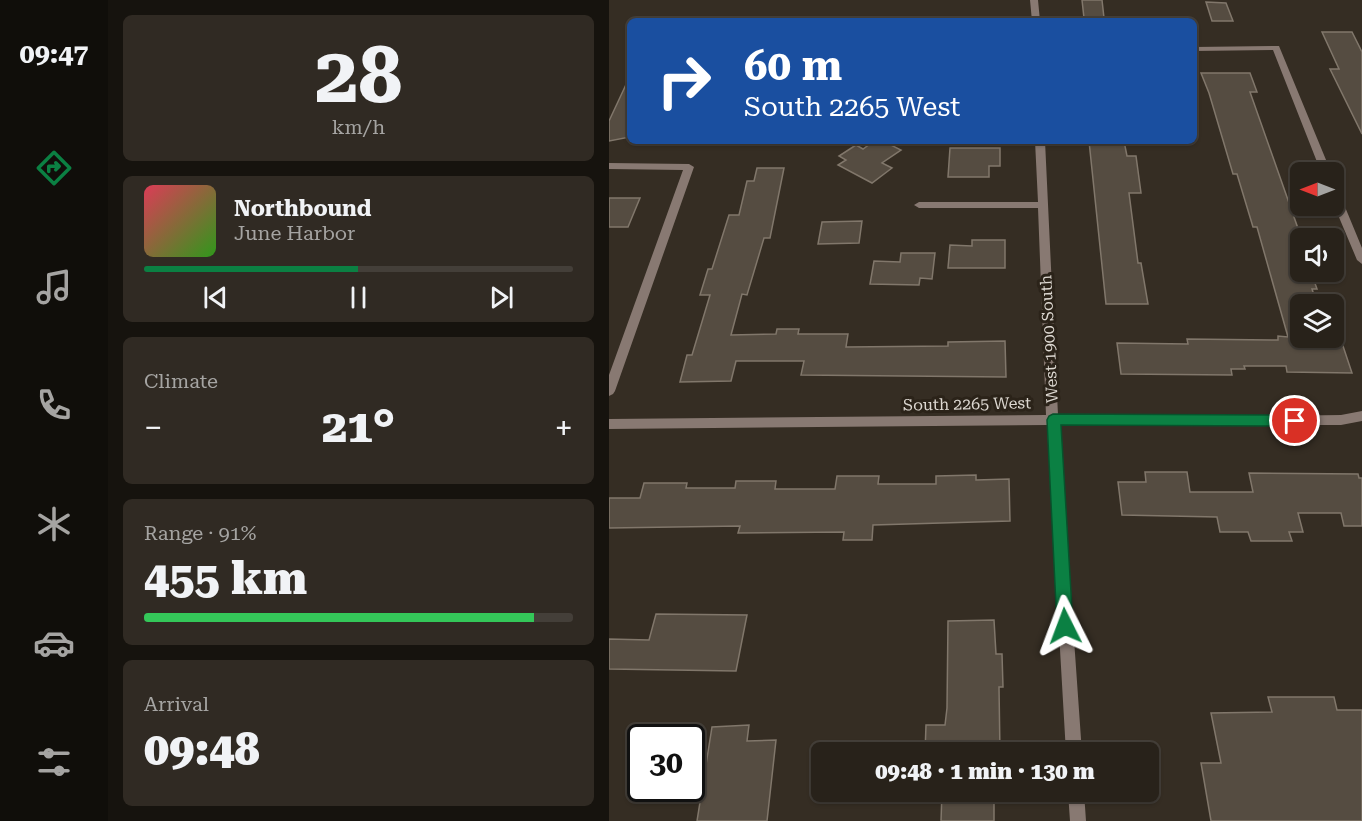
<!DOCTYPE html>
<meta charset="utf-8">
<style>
body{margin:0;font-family:"Roboto Serif",serif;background:#302a23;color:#f1f3f6;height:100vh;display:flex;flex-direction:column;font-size:22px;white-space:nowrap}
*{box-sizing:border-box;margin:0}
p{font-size:20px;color:#a5a4a2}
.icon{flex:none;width:33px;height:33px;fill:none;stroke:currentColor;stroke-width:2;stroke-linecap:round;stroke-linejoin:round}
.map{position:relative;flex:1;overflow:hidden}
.details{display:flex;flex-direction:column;gap:15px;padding:15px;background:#16130e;width:501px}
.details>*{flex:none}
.banner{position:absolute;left:18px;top:18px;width:570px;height:126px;border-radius:9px;box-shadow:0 2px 4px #0004,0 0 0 2px #443f39;background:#1a4fa0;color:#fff;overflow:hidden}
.needle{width:39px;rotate:270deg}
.tools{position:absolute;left:681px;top:162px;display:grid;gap:12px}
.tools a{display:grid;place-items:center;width:54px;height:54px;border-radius:9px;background:#28221a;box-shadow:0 2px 4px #0004,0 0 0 2px #443f39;font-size:30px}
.speed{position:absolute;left:18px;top:724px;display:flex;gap:12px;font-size:30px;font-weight:700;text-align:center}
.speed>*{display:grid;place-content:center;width:78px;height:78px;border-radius:50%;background:#28221a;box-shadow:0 2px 4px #0004,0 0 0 2px #443f39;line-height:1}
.speed .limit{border:3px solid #111;border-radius:9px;background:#fff;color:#111}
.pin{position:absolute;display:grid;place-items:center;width:51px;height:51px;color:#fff;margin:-26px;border:3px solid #fff;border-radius:50%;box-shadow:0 2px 6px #0007}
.me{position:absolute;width:66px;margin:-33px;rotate:357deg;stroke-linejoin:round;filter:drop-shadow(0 0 4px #0008)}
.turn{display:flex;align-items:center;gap:21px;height:126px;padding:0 18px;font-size:27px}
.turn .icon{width:78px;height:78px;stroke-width:2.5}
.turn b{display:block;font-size:42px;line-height:51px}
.big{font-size:45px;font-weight:800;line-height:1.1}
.details .widget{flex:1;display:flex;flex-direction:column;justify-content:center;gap:9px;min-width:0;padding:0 21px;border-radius:9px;background:#302a23}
.details .dial{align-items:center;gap:0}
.dial b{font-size:78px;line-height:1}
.song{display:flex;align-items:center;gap:18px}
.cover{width:72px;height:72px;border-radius:9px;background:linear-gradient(135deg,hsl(350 70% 55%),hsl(110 70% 35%))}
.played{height:6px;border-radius:3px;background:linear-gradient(90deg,#0b8043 50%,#443f39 50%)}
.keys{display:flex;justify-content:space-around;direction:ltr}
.heat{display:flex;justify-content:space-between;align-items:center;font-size:33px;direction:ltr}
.charge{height:9px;border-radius:4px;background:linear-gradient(90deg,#34c759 91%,#443f39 0)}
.trip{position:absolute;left:202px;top:742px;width:348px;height:60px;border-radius:9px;background:#28221a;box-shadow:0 2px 4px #0004,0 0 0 2px #443f39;font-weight:800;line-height:60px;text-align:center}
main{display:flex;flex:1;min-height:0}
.menu{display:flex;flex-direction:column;width:108px;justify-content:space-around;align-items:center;background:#100e0a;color:#a5a4a2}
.menu .icon{width:42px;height:42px}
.menu .current{color:#0b8043}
.menu b{font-size:27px;color:#f1f3f6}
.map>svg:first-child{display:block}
</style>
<main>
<nav class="menu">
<b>09:47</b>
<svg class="icon current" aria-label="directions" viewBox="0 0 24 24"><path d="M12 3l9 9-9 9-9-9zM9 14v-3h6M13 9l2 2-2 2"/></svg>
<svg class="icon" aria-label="music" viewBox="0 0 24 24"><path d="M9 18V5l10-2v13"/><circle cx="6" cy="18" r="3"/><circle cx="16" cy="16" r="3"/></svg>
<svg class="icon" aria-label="phone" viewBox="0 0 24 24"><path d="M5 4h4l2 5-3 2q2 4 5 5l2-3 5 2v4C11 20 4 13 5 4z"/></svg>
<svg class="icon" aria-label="climate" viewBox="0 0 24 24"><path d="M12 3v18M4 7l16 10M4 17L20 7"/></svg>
<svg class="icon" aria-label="car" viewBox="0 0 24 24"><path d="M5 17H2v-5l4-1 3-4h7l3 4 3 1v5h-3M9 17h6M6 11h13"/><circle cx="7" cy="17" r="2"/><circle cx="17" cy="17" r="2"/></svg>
<svg class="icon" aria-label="filters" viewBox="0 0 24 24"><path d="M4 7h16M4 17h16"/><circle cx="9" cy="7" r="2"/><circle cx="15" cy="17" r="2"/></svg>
</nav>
<section class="details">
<div class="widget dial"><b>28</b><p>km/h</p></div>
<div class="widget">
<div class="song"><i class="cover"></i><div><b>Northbound</b><p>June Harbor</p></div></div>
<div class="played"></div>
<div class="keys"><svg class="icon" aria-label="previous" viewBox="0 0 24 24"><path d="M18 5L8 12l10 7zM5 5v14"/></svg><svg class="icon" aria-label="pause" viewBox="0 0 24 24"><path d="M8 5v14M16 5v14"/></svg><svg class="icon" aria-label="next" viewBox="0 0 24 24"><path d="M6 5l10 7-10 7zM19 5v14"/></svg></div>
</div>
<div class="widget"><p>Climate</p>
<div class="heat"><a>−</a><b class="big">21°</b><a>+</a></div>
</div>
<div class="widget"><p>Range · 91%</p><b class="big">455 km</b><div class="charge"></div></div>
<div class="widget"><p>Arrival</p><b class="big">09:48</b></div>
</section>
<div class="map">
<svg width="753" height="821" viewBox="0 0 753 821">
<rect width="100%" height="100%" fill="#352d23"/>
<path fill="#554c41" stroke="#81776b" stroke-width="1.5" d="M473,0h20l2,18h-20z
M597,2l20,1 7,18h-21z
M713,32h30l10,20v82l-32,-65h9z
M592,73h49l7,19h-7l51,145v35h10l6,17h-5l5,15h-16v34l39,-1 12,36 -65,-1 -1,-6h-42l1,3h-14l1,6 -111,-1 -4,-31 71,1 -1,-5 91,1v-4l10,1 -31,-110h-4l-16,-53h-4l-24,-81z
M21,76v61l-21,4v-20z
M265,141h9l18,9 -19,13 10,5 -20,15 -34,-18 8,-5 -7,-4 17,-11 7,4z
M480,141h35l3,15h9l5,37h-12l9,70h3l7,41h-42z
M341,148h50v18h-11v11h-41z
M148,168h27l-14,70h-6l-17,57 -5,-1 -11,41 45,-1 1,-5h22l-1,5h50l-2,13 102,-1v-4l57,-1 1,36 -205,-2 3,-14h-68l-5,20 -51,1 7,-27h5l18,-60h-10l8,-26h4l17,-54h10l8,-34h7z
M0,198h31l-12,29h-19z
M253,221l-3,22 -41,1 4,-22z
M363,240h33v28h-57l2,-23 22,1z
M292,253h34l-3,26 -12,-1 -1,7 -49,-1 4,-23 26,1z
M536,472h42l3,20h63l-4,-19 109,1 1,4h3v48h-18l-3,-13h-43l5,19h-14l3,9h-41l-3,-9h-28l-3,-15 -95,-2 -4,-33h28z
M367,475v5l33,-1 1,42 -137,4 -1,15h-29l1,-8 -106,1 2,-7 -131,2v-30h31l4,-15h43l-1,5h49l1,-7h40l-1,8h60l2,-13h42l-1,8h58v-8z
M47,614l91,1 -11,56 -127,-2v-30l40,1z
M385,620l2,34h6l1,33h-4l1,66h-75l1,-28h19l2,-17 1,-87z
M659,697h66l3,13h25v111h-151l-10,-58h20l-10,-50 61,-1z
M140,725l-2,16 29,-1 -9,81h-70l15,-94z
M333,792h52v29h-53z"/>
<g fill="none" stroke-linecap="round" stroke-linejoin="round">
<path fill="#887972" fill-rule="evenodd" d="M421,0h8l2,21h-8z
M670,46l52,126h-10l-48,-122 -79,1v-4z
M426,141h10l13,274 213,1 70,-1 21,-4v10l-21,4h-282l23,328h-16l-19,-328 -438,4v-10l437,-4 -8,-207h-119l-5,-3 5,-3h119z
M0,163l80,1 5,3 -79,224 -2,3 -4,2v-21l74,-205 -74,-1z
M724,187l5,3 24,58v16l-5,-4 -24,-57z
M459,792h16l2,29h-16z"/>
</g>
<path fill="#0b8043" stroke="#07532c" stroke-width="1.5" d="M444,414l242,1 4,2 2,4 -2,4 -4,1 -234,-1 12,201 -2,5 -6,3 -6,-3 -2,-5 -10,-206 2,-4z"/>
<g text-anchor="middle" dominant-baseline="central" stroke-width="6" stroke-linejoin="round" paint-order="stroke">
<g font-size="16" fill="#ddd8d1" stroke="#2b2319">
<text transform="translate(440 339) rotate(-93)">West 1900 South</text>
<text transform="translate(358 404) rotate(-1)">South 2265 West</text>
</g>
</g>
</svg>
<div class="tools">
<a><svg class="needle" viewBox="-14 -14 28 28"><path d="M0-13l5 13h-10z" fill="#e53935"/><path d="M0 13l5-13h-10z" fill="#a5a4a2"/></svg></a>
<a><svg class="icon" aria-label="sound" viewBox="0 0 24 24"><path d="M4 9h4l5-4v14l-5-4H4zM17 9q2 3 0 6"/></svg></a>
<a><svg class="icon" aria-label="layers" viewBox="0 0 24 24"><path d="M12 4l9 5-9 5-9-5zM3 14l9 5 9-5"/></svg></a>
</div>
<div class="speed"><div class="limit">30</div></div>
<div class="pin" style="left:686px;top:421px;background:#d93025"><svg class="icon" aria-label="arrive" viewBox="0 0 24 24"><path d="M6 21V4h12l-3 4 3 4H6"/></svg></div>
<svg class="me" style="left:456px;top:626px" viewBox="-20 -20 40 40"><path d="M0-17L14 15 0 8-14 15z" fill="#0b8043" stroke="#fff" stroke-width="4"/></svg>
<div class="trip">09:48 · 1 min · 130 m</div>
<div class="banner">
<div class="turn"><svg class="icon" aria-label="right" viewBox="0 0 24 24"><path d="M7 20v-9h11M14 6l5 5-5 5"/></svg><div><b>60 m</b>South 2265 West</div></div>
</div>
</div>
</main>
